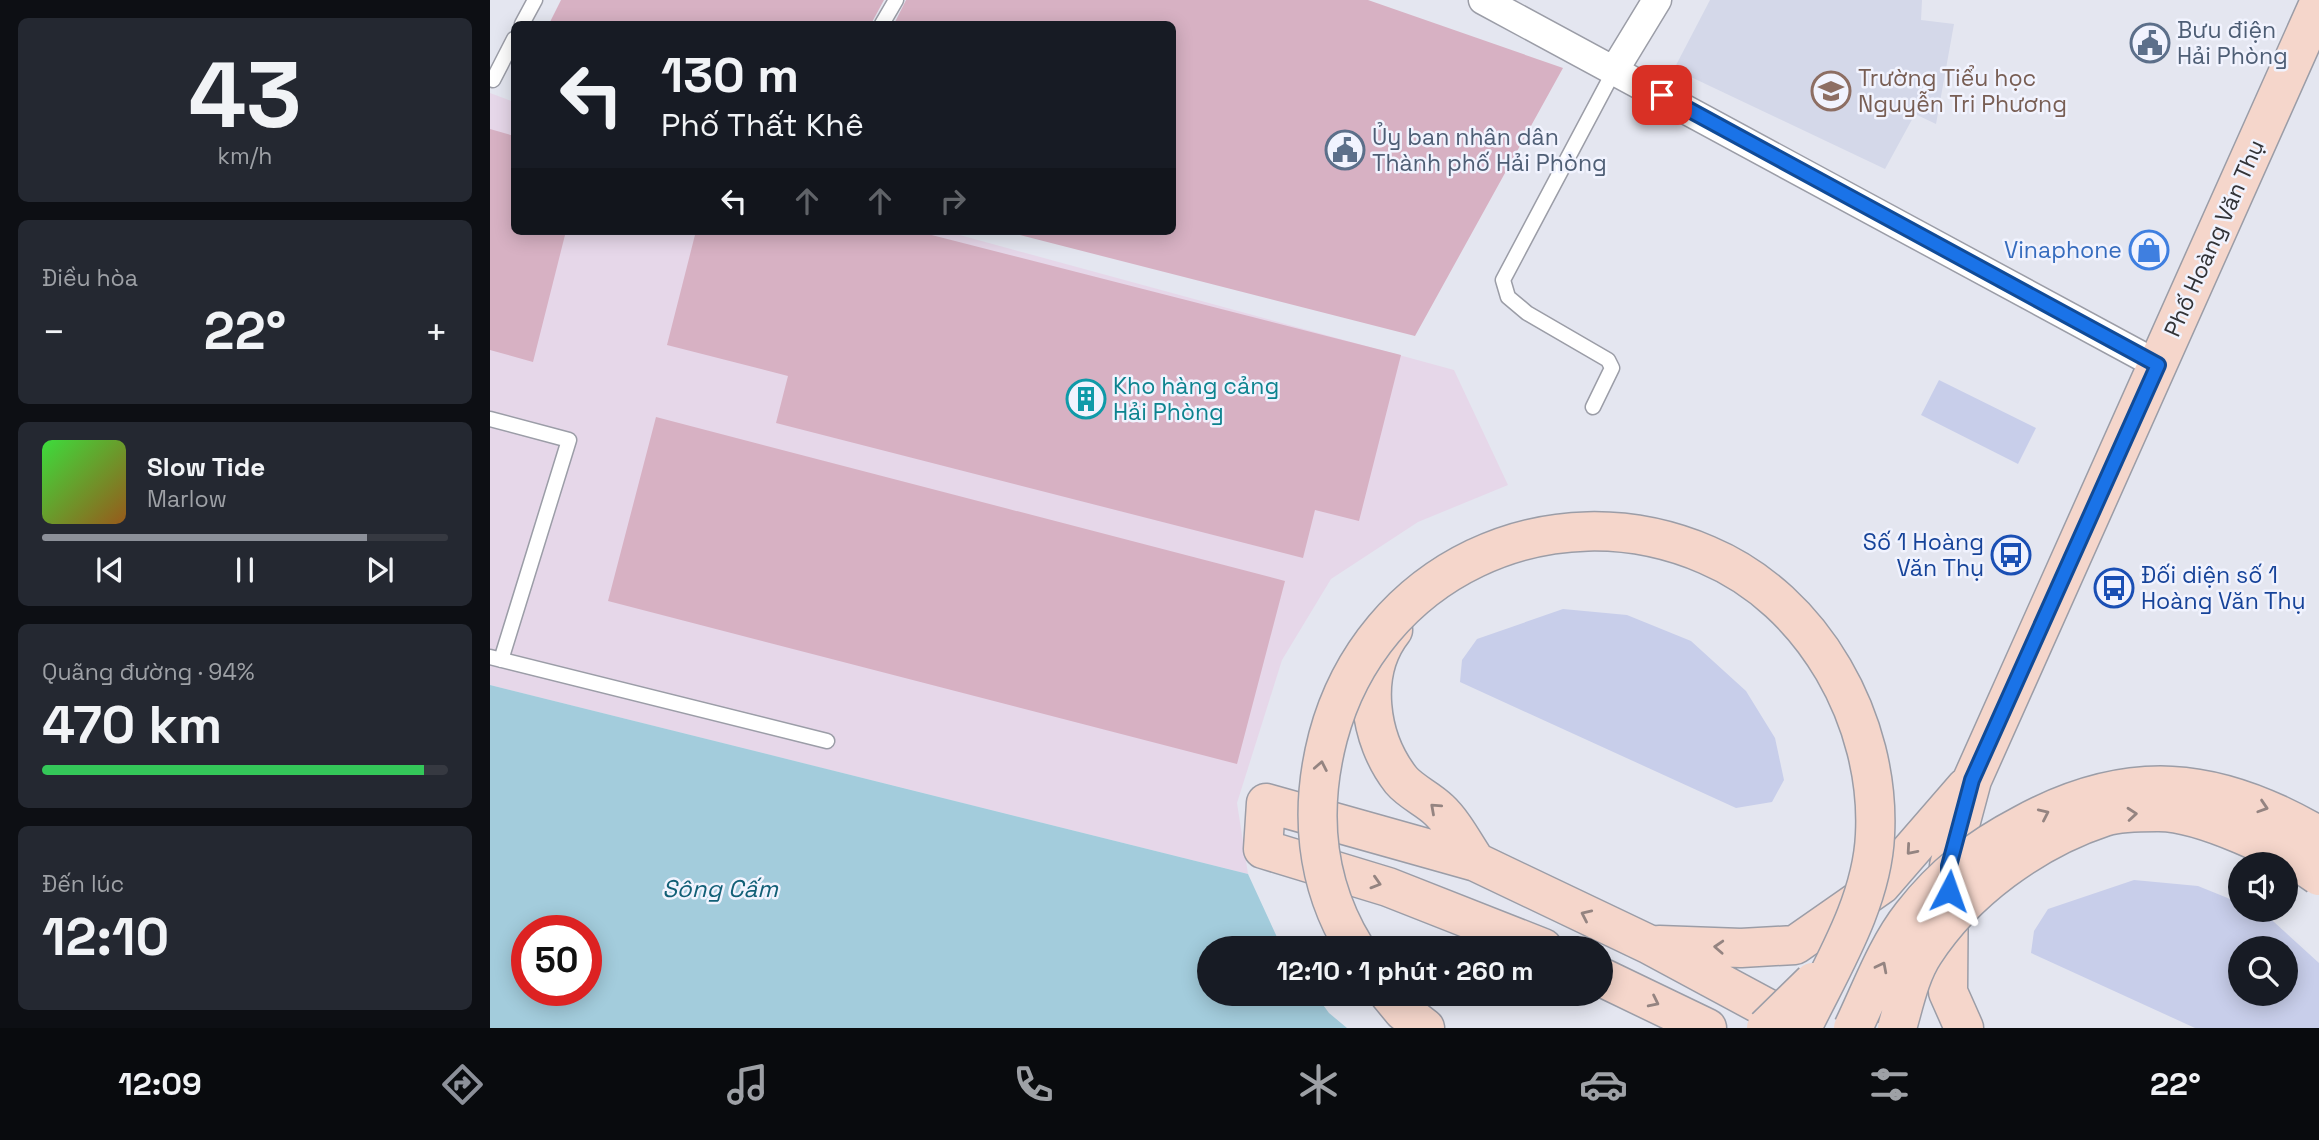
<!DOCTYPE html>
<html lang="vi">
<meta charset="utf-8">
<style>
body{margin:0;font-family:"Space Grotesk",sans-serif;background:#242831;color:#f1f3f6;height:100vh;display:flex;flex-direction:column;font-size:26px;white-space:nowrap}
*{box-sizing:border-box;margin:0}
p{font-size:23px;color:#9ea1a6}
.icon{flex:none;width:38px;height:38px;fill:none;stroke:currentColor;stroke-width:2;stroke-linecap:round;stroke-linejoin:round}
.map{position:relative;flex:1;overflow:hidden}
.sheet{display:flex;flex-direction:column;gap:18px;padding:18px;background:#0d0f14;width:490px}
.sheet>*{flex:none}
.top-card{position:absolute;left:21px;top:21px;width:665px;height:214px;border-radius:10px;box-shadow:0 4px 18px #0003;background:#171b24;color:#f1f3f6;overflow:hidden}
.buttons{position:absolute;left:1738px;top:852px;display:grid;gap:14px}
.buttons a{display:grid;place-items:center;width:70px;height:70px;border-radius:50%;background:#171b24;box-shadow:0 4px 18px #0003;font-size:35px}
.speed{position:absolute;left:21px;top:915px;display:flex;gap:14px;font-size:35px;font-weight:700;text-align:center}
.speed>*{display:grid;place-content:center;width:91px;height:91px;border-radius:50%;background:#171b24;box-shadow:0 4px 18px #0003;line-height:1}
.speed .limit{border:10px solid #d22;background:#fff;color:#111}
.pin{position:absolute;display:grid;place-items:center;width:60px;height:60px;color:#fff;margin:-30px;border-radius:14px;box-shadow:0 4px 10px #0006}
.me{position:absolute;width:77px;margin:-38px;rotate:4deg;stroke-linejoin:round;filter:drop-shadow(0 0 5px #0008)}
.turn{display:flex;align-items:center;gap:24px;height:147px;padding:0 35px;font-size:32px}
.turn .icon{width:91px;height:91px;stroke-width:2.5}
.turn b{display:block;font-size:49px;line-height:60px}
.lanes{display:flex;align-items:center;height:66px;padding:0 35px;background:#0003;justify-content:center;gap:35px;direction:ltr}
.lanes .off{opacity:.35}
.big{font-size:52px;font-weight:800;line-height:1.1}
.sheet .tile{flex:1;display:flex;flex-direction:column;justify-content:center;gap:10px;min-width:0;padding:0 24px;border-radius:10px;background:#242831}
.sheet .dial{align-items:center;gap:0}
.dial b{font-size:91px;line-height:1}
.song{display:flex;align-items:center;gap:21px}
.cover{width:84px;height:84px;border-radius:10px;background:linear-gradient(135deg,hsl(120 70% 55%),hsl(30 70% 35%))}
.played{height:7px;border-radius:4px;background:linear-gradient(90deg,#8c9099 80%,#363941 80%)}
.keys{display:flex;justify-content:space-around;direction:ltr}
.heat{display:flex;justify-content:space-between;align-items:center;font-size:38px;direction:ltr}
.charge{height:10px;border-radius:5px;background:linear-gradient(90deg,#34c759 94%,#363941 0)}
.trip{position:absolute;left:707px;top:936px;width:416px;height:70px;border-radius:35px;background:#171b24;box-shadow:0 4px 18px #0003;font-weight:800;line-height:70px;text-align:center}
.tabs{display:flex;height:112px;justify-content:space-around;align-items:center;background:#090b0e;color:#9ea1a6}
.tabs .icon{width:49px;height:49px}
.tabs .selected{color:#8c9099}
.tabs b{font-size:32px;color:#f1f3f6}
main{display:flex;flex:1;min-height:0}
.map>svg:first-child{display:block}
</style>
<main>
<section class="sheet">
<div class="tile dial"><b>43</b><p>km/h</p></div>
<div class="tile"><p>Điều hòa</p>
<div class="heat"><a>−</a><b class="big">22°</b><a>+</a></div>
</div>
<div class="tile">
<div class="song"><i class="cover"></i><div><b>Slow Tide</b><p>Marlow</p></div></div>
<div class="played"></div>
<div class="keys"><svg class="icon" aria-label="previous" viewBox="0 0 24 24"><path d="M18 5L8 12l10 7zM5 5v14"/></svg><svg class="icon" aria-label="pause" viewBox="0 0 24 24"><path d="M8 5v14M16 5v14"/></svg><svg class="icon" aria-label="next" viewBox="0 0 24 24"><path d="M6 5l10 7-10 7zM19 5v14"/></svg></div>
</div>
<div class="tile"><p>Quãng đường · 94%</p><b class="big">470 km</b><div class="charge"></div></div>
<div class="tile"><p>Đến lúc</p><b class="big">12:10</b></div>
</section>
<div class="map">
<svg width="1829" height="1028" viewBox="0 0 1829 1028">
<rect width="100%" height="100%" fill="#e4e6f0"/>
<path fill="#e6d7e9" d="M0,93l24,9v129h431l509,139 54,115 -90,37 -87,57 -49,81 -45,143 11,71 -758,-189z"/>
<path fill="#d4d8e9" d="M1220,0h212l-1,20 33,4 -18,100 -21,-10 -30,55 -211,-100z"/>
<path fill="#c8ceea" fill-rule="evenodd" d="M1449,380l97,48 -18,36 -97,-49z
M1073,609l64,6 64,26 55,50 29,47 9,42 -12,22 -36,6 -276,-126 2,-22 15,-21z
M1644,880l64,6 42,17v7l23,2 56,51v65h-124l-164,-75 3,-22 14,-22zM1750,948h46v46h-46z"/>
<path fill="#a3ccdc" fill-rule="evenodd" d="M0,685l758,189 34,74h-73v46h106l14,19 18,15h-857zM37,931h59v59h-59z"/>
<path fill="#d7b1c3" d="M71,0h323l-13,24h-322z
M416,0h462l195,68 -148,268 -407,-104 164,-1v-207h-278z
M0,129l24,7v95h52l-33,131 -43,-12z
M206,231h220l485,124 -42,166 -44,-11 -12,48 -527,-135 12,-47 -121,-31z
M166,417l629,164 -48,183 -629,-163z"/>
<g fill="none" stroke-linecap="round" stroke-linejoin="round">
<defs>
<path id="lane" d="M32,24l13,-24
M392,24l14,-24
M3,80l21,-41
M1103,407l19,-39 -4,-8 -81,-47 -19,-16 -5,-17 112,-211
M0,419l79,21 -68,220
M0,657l337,84"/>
<path id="street" d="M993,0l675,365
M1125,69l42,-69"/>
<path id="secondary" d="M903,630c-34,43 -24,109 8,150 10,12 27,19 38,30 15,14 26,36 37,52
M1169,945l82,3 54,-3 86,-60 85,-98
M1053,948l-155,-61 -125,-38 3,-46 210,59 172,82 156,84
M1111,977l106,51
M899,994l14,17 22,17
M1474,1028l-16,-36 1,-126 23,-86 347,-777"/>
</defs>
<use href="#lane" stroke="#9b9da7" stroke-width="17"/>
<use href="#street" stroke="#9b9da7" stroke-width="31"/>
<use href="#secondary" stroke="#9b9da7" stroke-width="41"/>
<use href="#lane" stroke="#fff" stroke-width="14"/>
<use href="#street" stroke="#fff" stroke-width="28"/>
<use href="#secondary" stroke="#f5d6cb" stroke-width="38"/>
<defs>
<path id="secondary-bridge" d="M865,948c-40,-65 -46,-138 -27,-211 44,-166 222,-250 379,-182 107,45 174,167 168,280 -3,68 -44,133 -73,193
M1276,1028l47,-46
M1363,1028c18,-37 33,-80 59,-113 31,-40 66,-67 110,-90 106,-58 194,-50 297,11
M1407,1028c7,-24 13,-54 27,-75 40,-62 110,-113 180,-136 15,-5 37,-5 53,-5 42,-1 128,39 162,64"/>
</defs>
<use href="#secondary-bridge" stroke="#9b9da7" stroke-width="41" stroke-linecap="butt"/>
<use href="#secondary-bridge" stroke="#f5d6cb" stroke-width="38"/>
</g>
<defs><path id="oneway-chevron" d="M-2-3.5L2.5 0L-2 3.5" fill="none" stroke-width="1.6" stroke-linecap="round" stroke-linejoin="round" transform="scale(1.75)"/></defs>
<g stroke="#948481">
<use href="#oneway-chevron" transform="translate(831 766) rotate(-79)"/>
<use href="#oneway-chevron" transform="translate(1773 807) rotate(18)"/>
<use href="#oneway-chevron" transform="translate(945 808) rotate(-138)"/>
<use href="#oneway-chevron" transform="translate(1554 814) rotate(-25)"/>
<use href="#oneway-chevron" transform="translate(1642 814) rotate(-5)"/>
<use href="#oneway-chevron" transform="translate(1421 850) rotate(131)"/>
<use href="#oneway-chevron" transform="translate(886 883) rotate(17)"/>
<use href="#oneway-chevron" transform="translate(1096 915) rotate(-155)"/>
<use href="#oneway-chevron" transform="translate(1229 947) rotate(-177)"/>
<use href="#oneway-chevron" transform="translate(1392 967) rotate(-63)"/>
<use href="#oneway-chevron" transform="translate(1164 1002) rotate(26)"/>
</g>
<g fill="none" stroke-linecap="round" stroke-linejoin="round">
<defs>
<path id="route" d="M1172,95l496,270 -186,415 -23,86v25"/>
</defs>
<use href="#route" stroke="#114b97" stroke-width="18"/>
<use href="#route" stroke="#1a73e8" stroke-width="12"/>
</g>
<defs>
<symbol id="civic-ring" viewBox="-11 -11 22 22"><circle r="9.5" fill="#f1f3fe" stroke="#5c6f8a" stroke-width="1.5"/><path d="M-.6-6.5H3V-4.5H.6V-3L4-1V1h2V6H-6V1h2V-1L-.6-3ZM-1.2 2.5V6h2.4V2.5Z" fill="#5c6f8a"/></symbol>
<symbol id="school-ring" viewBox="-11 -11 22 22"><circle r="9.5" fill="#f1f3fe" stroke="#8d6e63" stroke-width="1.5"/><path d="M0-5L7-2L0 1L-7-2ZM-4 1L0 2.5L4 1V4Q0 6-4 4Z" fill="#8d6e63"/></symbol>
<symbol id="shop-ring" viewBox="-11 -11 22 22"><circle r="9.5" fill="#f1f3fe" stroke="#3f7fe0" stroke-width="1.5"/><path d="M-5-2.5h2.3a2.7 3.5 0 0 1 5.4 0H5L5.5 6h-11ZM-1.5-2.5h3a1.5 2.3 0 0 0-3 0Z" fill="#3f7fe0"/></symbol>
<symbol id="building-ring" viewBox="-11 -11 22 22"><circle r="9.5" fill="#f1f3fe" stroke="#0f9aa8" stroke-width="1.5"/><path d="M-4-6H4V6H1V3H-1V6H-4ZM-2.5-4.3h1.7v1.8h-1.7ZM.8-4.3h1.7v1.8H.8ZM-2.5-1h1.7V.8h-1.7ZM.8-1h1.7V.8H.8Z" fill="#0f9aa8"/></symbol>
<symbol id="bus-ring" viewBox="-11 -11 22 22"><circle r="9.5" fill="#f1f3fe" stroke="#1a4fb4" stroke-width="1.5"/><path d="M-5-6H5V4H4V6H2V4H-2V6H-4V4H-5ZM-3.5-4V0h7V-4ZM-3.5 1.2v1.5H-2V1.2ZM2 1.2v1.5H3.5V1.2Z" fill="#1a4fb4"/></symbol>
</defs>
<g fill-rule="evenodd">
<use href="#civic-ring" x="1638" y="21" width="44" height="44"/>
<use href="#school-ring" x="1319" y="69" width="44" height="44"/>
<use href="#civic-ring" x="833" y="128" width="44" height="44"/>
<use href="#shop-ring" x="1637" y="228" width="44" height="44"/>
<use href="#building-ring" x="574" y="377" width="44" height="44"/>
<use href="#bus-ring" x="1499" y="533" width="44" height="44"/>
<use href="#bus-ring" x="1602" y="566" width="44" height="44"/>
</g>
<g text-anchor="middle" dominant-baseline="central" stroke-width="5" stroke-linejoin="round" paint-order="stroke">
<g font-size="23" fill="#4e5e75" stroke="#f1f3fe" text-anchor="start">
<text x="1687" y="30">Bưu điện<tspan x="1687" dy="26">Hải Phòng</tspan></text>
<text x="882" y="137">Ủy ban nhân dân<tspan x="882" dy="26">Thành phố Hải Phòng</tspan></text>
</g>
<g font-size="23" fill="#785e54" stroke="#f1f3fe" text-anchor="start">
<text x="1368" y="78">Trường Tiểu học<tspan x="1368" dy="26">Nguyễn Tri Phương</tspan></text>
</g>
<g font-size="23" fill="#323337" stroke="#f1f3fe">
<text transform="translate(1724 238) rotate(-66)">Phố Hoàng Văn Thụ</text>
</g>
<g font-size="23" fill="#366cbe" stroke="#f1f3fe" text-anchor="end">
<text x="1632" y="250">Vinaphone</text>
</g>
<g font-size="23" fill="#0d838f" stroke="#f1f3fe" text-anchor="start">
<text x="623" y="386">Kho hàng cảng<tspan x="623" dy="26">Hải Phòng</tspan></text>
</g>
<g font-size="23" fill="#164399" stroke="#f1f3fe" text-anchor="end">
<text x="1494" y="542">Số 1 Hoàng<tspan x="1494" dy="26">Văn Thụ</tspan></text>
<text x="1651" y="575" text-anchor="start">Đối diện số 1<tspan x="1651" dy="26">Hoàng Văn Thụ</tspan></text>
</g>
<g font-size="24" font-style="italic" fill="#115f76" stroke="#f1f3fe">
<text x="230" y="888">Sông Cấm</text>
</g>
</g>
</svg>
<div class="buttons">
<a><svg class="icon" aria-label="sound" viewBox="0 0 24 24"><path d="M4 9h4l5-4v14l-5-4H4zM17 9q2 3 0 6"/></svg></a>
<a><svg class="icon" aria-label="search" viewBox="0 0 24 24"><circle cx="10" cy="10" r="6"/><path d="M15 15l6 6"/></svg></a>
</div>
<div class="speed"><div class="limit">50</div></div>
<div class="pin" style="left:1172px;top:95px;background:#d93025"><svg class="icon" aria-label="arrive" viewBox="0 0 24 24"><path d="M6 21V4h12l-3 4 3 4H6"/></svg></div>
<svg class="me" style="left:1459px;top:891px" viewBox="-20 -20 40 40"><path d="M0-17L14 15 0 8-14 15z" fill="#1a73e8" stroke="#fff" stroke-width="4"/></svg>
<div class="trip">12:10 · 1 phút · 260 m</div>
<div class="top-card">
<div class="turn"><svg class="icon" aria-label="left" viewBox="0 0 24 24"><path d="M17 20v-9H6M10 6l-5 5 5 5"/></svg><div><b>130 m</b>Phố Thất Khê</div></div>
<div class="lanes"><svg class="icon" aria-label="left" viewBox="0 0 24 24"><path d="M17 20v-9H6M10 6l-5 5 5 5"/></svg><svg class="icon off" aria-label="ahead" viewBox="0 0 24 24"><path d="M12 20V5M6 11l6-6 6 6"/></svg><svg class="icon off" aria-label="ahead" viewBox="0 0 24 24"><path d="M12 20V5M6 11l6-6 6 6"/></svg><svg class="icon off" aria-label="right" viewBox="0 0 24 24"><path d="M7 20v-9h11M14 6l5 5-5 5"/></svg></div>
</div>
</div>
</main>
<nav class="tabs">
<b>12:09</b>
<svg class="icon selected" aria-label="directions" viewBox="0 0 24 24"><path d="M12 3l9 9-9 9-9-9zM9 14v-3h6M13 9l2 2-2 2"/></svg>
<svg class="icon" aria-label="music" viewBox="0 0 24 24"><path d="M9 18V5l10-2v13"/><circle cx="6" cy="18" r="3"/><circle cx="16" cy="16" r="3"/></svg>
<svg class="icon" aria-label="phone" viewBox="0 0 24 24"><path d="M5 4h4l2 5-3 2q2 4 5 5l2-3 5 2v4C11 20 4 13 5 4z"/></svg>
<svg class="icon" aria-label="climate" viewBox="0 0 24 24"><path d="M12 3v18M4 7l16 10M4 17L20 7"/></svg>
<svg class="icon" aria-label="car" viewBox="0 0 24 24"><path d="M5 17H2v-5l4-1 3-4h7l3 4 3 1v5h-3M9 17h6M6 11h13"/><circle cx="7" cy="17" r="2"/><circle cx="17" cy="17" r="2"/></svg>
<svg class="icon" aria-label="filters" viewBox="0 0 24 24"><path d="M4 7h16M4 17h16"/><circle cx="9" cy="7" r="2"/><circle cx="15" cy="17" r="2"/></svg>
<b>22°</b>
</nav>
